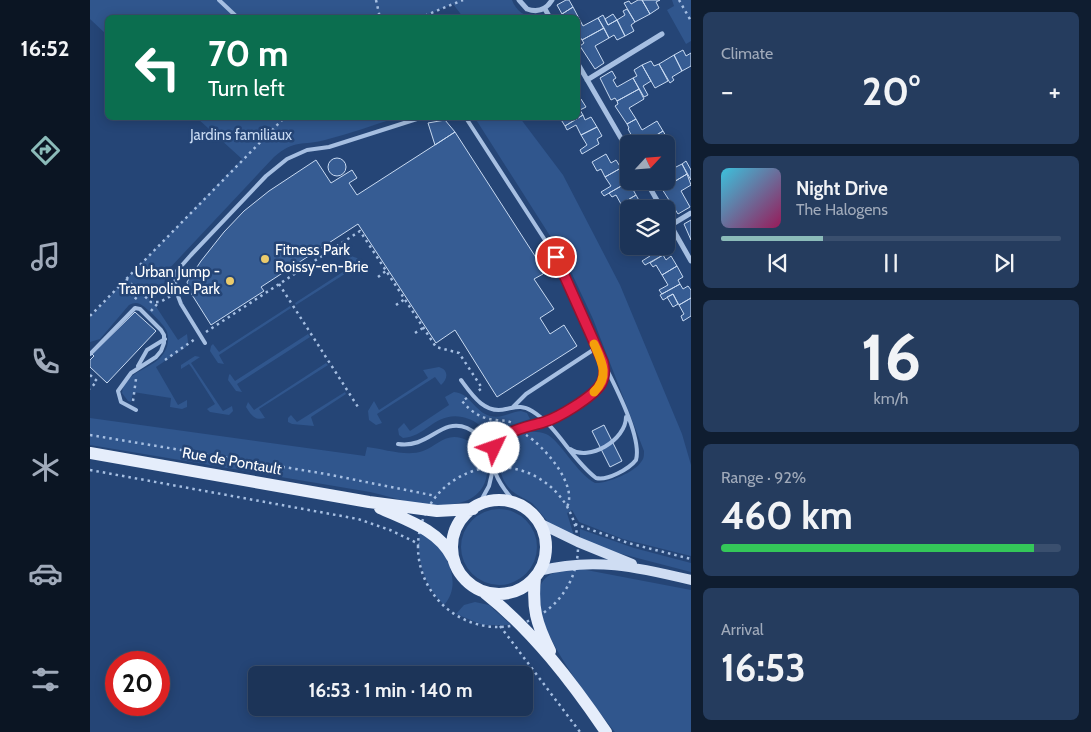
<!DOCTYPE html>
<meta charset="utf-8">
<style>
body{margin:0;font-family:Cabin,sans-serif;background:#253c5e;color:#f1f3f6;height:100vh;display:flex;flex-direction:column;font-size:19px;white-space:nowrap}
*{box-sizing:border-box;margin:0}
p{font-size:16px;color:#a0aaba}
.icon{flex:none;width:28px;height:28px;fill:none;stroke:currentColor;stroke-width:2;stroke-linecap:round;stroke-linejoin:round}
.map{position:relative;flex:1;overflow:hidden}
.details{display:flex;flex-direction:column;gap:12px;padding:12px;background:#0f1d30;width:400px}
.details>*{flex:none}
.top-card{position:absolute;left:15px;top:15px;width:475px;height:105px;border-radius:8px;box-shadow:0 2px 12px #0003,0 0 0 1px #3a4f6e;background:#0b6e4f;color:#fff;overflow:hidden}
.needle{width:32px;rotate:64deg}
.fabs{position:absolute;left:530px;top:135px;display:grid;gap:10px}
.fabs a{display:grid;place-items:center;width:55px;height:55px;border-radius:8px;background:#1c3458;box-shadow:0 2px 12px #0003,0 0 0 1px #3a4f6e;font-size:25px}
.speed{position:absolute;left:15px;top:651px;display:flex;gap:10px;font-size:25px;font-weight:700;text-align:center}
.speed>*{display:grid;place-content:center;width:65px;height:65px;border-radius:50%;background:#1c3458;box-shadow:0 2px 12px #0003,0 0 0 1px #3a4f6e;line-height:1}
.speed .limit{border:8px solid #d22;background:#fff;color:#111}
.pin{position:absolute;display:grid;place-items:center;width:42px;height:42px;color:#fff;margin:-21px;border:2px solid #fff;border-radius:50%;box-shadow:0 1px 5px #0007}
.me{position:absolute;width:55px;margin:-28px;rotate:48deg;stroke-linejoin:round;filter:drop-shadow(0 0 4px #0008)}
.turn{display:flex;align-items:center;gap:18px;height:105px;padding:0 20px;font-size:22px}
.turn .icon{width:65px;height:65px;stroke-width:2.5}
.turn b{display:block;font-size:35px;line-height:42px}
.big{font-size:38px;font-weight:800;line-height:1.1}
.details .tile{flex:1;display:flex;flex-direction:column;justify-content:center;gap:8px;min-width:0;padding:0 18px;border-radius:8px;background:#253c5e}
.details .dial{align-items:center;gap:0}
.dial b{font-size:65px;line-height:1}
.song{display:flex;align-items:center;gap:15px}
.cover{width:60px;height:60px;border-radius:8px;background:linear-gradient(135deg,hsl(190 70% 55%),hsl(330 70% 35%))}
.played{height:5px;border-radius:2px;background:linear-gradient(90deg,#8bbbb9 30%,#3a4f6e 30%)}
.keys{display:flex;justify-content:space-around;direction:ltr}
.heat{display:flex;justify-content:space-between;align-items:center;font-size:28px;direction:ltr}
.charge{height:8px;border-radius:4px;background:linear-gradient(90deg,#34c759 92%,#3a4f6e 0)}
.trip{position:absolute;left:158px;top:666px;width:285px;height:50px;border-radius:8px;background:#1c3458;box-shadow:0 2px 12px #0003,0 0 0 1px #3a4f6e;font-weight:800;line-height:50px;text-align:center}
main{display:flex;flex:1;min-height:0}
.tab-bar{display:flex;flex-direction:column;width:90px;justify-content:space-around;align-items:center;background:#0b1523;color:#a0aaba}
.tab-bar .icon{width:35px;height:35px}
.tab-bar .current{color:#8bbbb9}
.tab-bar b{font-size:22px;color:#f1f3f6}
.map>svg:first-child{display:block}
</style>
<main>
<nav class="tab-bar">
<b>16:52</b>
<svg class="icon current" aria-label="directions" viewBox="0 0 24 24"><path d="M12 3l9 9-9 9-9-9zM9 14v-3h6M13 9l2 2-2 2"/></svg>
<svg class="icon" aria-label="music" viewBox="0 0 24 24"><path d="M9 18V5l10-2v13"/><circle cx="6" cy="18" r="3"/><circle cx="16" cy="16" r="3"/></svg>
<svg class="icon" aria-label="phone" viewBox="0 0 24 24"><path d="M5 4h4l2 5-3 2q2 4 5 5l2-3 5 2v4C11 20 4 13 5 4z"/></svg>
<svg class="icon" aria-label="climate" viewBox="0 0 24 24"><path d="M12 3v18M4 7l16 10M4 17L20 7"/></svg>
<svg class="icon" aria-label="car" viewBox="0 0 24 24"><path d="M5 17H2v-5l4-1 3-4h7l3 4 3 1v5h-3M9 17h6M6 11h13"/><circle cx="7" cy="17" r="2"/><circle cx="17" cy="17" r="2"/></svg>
<svg class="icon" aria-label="filters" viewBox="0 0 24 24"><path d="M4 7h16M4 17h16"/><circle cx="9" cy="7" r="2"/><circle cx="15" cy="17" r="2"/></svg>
</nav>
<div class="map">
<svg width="601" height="732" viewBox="0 0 601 732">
<rect width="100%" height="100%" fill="#254576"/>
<path fill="#30568d" d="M0,0h422c4,11 13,17 24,17h-73l-10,-13 -34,14h-311l-1,17 -17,-16z
M582,0h19v41l-5,3 -19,-34 7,-4z
M107,118h85l-5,5 6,-5h113c-23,7 -47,16 -71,22 -23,6 -30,-1 -51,17l-107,114 -4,17 -9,11 1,6 23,35 9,-6 1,8 -2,5 -30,20 22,38 9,-5v7l-5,2 -12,-2 1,-9 -38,-6 -2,10 -3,-1 -6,-8c3,-24 34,-23 43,-42 3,-5 4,-13 2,-19 -2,-7 -21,-25 -27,-28 -4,-2 -7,-1 -11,1l-29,34 -10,3v-25l152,-158z
M385,118h45l43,57 57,110 62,149 9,31v91l-68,-17 -44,-17 -7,-12 -5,3 7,23c-8,-4 -21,-9 -27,-15 -5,-6 -9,-12 -15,-18 -6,-4 -14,-7 -20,-12 -16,-14 -16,-40 1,-53 9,-7 23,-8 33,-4 13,5 31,40 49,49 11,1 40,-11 46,-21 3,-3 3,-7 3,-11l-51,-132 -27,-58z
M261,256l6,2 5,5 -66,42 -1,-2 57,-37 -5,-8z
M200,306l1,2 -72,47 5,9 -6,-1 -8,-12 1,-5 2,-2 6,8z
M218,334l2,3 -73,47 5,8 -6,-1 -8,-11 1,-5 1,-1 5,7z
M105,356l5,1 -9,6 32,48 9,-5 1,5 -4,4 -19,-3 -3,-3 8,-5 -23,-36 -3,-4 -8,5v-4z
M236,363l2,2 -69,44 6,9c-10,3 -14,-3 -19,-11l2,-5 6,8z
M349,367c10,3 9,12 2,18l-6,-8 -58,37 5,9 -6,2 -7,-5 -1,-9 6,-10 5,9 49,-32 -5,-8z
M255,392l1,2 -35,23 3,9 -22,-2 -4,-2v-4l3,-3 6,7z
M364,392c16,1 21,20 36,24 12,3 20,-4 31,-5l6,2 3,6 -22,7 -13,11c-9,-2 -15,-17 -33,-20 -27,-5 -36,20 -59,21l-4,-3 -1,-6 6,-6 6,8 39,-26 -4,-8z
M0,418l275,38 2,-9c17,2 40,10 56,4 13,-5 23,-18 38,-13 35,11 35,57 -2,65 -30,7 -60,-4 -89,-11l-280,-47z
M371 547a38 38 0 1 1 76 0a38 38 0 1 1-76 0Z
M490,529l54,19 57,15v9l-73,-19 -38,-14z
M330,531c24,13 45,51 24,74 -20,-20 -28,-45 -24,-74z
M491,569l110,21v142h-76c-19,-25 -105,-128 -67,-156 8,-6 23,-6 33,-7z
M385,602l14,3 22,20h-28l-27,-11 8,-9z"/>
<path fill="#365c93" stroke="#c8daf2" d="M476,0h3l4,7 -11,7 -5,-9z
M548,0h4l8,14 -15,8 -11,-19 5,-2 2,3z
M552,0h18l-4,2 3,6 -9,6z
M483,7l10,19 15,-8 6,10 -22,12 -2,-3 -2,1v-20h-14l-2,-4z
M537,9l8,13 -4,3 3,6 -9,5 -8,-16 8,-5 -2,-4z
M523,14l4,6 -9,5 -3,-6z
M513,15l5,10 9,-5 8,16 -8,4 -3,-5 -5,3 -11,-20z
M514,28l5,10 -14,8 9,17 -9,6 -15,-23 4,-3 -2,-3z
M593,50l3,6 5,-3v13l-9,5 -8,-16z
M584,55l8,16 -10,6 2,3 -4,3 -11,-19z
M561,61l3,5 5,-2 9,17 -13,7 -13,-23z
M552,65l9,16 -8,5 5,9 -4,2 -11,-19 4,-2 -3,-6z
M522,71l4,7 -3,2 4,7 16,-9 6,11 -22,12 -2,-3 -4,2 -11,-22z
M549,89l5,10 -15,9 7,11 -9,5 -12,-18 3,-2 -1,-3z
M491,99l5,8 -6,3 3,5 -18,11 -5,-8h18v-17z
M493,115l2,5 6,-3 6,10 -16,8 -5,-10 -9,5 -2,-4z
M546,119l6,11 15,-9 6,10 -21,13 -3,-4 -4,2 -7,-13 1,-1 -2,-4z
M355,120l10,12 -20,13 -7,-22z
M507,127l5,9 -5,3 2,5 -17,10 -2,-4 7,-5 -6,-10z
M573,131l6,10 -5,3h-22z
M365,132l89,138 -1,4 -9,5 20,30 -14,9 10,16 14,-9 13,21 -80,51 -42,-67 -19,13 -78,-119 -97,63 3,4 -53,34 -22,-35 -2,-8 14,-21 23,-29 20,-21 25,-20 47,-31 15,23 21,-13 5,8 -8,5 8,12z
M516,154l5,9 5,-3 5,8 -16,9 -4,-8 -4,2 -5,-9z
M238 167a9 9 0 1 1 18 0a9 9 0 1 1-18 0Z
M596,161l5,9v10l-9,-16z
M592,164l5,10 -25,15 -5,-8h9v-9z
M531,168l5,10 -5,3 2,4 -19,11 -3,-4 10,-6 -6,-9z
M597,174l4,11 -10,6 9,16 -12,7 -16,-25z
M533,185l3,4 5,-3 5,9 -15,9 -5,-9 -4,2 -3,-4z
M546,195l5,9 -5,3 1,2h-8l-1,15 -6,-9 4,-3 -5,-8z
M601,220v20l-7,-16z
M555,246h20l1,1 -5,3 2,5 -18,10 -3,-4 8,-5z
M573,255l3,5 5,-4 6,10 -15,9 -6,-10 -3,2 -3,-4z
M587,266l6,11 -5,3 2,4 -18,10 -3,-4 9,-5 -6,-10z
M590,284l3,5 5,-3 3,4v8l-12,7 -6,-11 -10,6 -3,-5z
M583,294l5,10 -5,3 -6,-10z
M601,298v18l-8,5 -2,-5 3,-2 -5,-9z
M45,312l21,19 -49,52 -17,-16v-7l4,-4 -2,-2z
M514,425l18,36 -12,6 -18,-36z"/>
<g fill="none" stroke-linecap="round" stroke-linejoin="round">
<path stroke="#a6bfe2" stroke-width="2.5" stroke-dasharray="2.5 4" stroke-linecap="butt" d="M286,0l4,18
M589,0l12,21
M329,18l44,-18
M288,277l8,-6
M36,279l25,23h9l11,-6
M189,284l79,123
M29,286l19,14
M306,305l9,-6
M61,311l8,-9
M0,316l194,-198
M116,332l154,-101 76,116 23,6 23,35 -4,3
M325,333l8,-5
M75,360l30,-21
M0,375l7,6 -7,8
M377,398l-5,3c9,11 20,18 34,19 6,1 11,0 16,3
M43,401l3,-22
M0,435l236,39 110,22
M436,435c18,11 52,50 41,72
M328 547a80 80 0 1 1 160 0a80 80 0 1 1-160 0Z
M0,470l268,49 32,11 29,14
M485,524l53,19 63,16
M410,626l80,106"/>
<path stroke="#a6bfe2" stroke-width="4" d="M129,0l19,18
M376,118l90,139 40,91
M115,343l-24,-39 -6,-16 1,-16 15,-17 75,-79 21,-17 20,-9 22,-3 91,-29
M0,354l45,-46 5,1 21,21 3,5v8l-3,8 -5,6 -25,16 -13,18 3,11 15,8
M48,366l9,-16 18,-11
M371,380c11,15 24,35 45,29 11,-2 16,-4 26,2 26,16 39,48 64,67 11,3 33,-9 40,-18 7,-25 -28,-88 -40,-112l-70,46 -13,13
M308,444c31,5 43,-27 69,-16 21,10 21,26 28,44 5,13 13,23 22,32
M480,449c19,13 56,-9 56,-32
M402,456c0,-25 35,-28 52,-34 20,-7 62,-30 60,-54
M388,506l11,-20 4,-17"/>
<path stroke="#a6bfe2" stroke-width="5" d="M429,0l8,9c11,4 19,1 25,-9
M455,9l5,9
M488,64l51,88
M497,80l75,-46
M556,181l16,28
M576,217l25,44
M581,225l20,-12"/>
<path stroke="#cfddf3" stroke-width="10" d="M449,523l39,19 54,22
M449,571c55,-14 98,-4 152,9"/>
<path stroke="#e5edfb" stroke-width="12" d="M0,453l279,49 68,9 36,-2
M362 547a47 47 0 1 1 94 0a47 47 0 1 1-94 0Z
M290,508c26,12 59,22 72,49
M445,577c-3,31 1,46 15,74
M395,593c48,38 87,89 121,139"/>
</g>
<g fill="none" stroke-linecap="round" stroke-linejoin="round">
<defs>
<path id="route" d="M404,448c12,-19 31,-20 50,-26 14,-4 49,-25 57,-38 4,-7 4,-14 2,-22l-47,-105"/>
</defs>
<use href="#route" stroke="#92132f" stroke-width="12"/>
<use href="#route" stroke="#e11d48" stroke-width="9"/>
<path stroke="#f59e0b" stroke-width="9" d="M504,344c8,18 16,32 0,48"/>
</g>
<g fill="#ebcb6c" stroke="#254576" stroke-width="2">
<circle cx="175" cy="259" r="5"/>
<circle cx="140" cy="281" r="5"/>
</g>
<g text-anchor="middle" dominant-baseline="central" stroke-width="5" stroke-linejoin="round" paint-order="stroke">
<g font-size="15" fill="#c8daf2" stroke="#254576">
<text x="151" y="135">Jardins familiaux</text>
</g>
<g font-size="15" fill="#fff" stroke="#254576" text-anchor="start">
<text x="185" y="250">Fitness Park<tspan x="185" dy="17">Roissy-en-Brie</tspan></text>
<text x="130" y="272" text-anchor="end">Urban Jump -<tspan x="130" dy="17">Trampoline Park</tspan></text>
</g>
<g font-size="15" fill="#fff" stroke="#254576">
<text transform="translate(142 461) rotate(10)">Rue de Pontault</text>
</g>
</g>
</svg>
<div class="fabs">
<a><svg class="needle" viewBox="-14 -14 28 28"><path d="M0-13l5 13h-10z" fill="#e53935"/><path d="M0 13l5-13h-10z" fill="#a0aaba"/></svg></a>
<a><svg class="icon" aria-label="layers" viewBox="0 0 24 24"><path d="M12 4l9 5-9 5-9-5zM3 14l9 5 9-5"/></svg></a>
</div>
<div class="speed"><div class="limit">20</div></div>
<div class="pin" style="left:466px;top:257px;background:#d93025"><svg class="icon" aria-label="arrive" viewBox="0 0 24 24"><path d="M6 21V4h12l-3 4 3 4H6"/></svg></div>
<svg class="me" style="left:404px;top:448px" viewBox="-20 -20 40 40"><circle r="19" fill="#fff"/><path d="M0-13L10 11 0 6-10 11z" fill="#e11d48"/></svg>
<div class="trip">16:53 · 1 min · 140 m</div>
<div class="top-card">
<div class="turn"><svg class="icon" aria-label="left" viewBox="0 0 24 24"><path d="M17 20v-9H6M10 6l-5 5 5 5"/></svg><div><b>70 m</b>Turn left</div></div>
</div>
</div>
<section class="details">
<div class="tile"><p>Climate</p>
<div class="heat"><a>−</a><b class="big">20°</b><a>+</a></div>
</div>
<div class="tile">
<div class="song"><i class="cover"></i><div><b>Night Drive</b><p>The Halogens</p></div></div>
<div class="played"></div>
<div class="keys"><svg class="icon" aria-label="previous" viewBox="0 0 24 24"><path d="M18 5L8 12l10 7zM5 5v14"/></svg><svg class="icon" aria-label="pause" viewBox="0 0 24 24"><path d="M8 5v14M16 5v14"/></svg><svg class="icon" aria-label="next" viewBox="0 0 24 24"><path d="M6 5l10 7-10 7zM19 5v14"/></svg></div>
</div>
<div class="tile dial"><b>16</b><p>km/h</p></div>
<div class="tile"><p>Range · 92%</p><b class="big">460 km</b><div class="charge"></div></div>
<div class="tile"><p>Arrival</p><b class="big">16:53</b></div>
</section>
</main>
